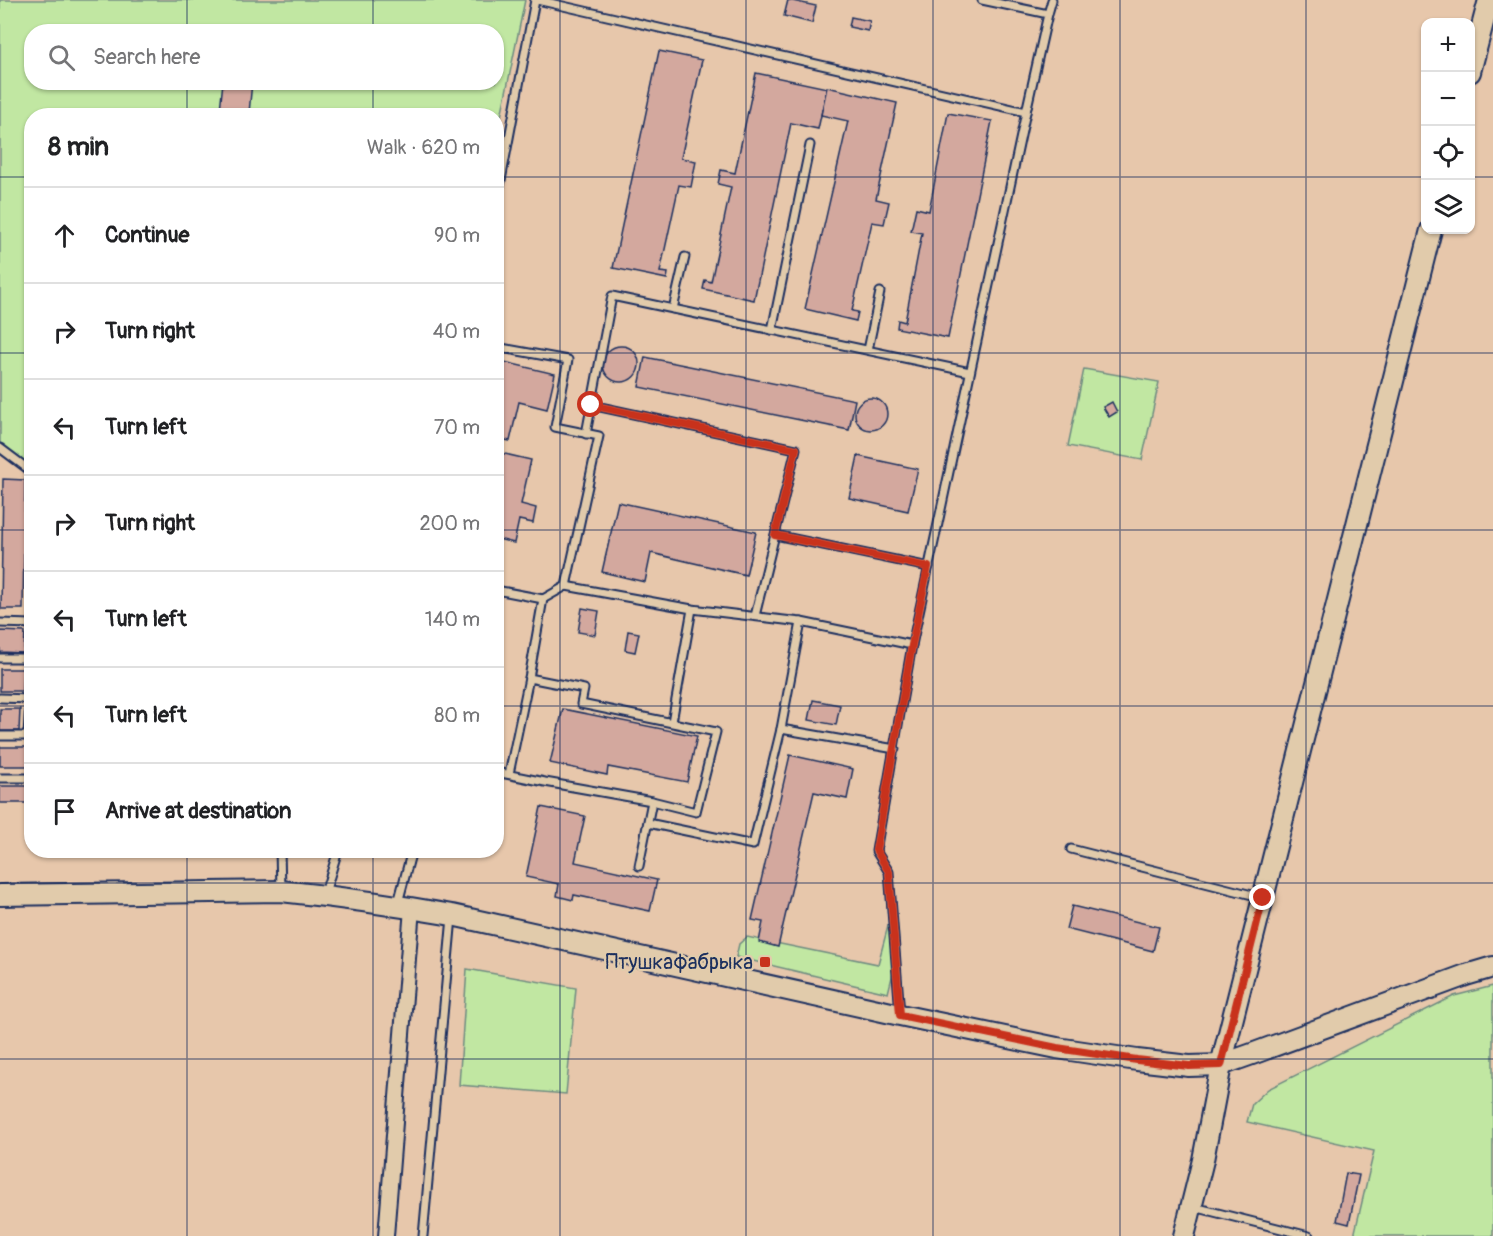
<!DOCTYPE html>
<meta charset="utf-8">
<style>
:root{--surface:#fff;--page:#f6f6f6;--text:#202124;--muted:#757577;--line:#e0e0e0}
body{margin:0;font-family:Pangolin,sans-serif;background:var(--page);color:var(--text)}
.controls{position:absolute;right:18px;top:18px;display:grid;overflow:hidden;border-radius:12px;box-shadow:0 2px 4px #0004}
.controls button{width:54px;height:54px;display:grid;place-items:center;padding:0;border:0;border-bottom:2px solid var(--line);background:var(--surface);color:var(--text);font:30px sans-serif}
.stop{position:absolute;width:18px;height:18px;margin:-14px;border:4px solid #c8321e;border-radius:50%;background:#fff}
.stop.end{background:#c8321e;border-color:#fff;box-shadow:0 2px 6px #0008}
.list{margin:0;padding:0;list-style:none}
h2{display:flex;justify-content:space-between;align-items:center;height:78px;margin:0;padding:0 24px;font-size:26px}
h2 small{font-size:20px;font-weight:400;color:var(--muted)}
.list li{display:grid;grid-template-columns:39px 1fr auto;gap:18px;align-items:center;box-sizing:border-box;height:96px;padding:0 24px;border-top:2px solid var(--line)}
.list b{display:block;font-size:22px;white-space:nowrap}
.list em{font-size:20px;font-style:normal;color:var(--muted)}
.icon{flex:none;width:33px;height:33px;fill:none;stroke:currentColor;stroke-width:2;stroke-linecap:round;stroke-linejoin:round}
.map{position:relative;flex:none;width:1493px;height:1236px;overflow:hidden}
.search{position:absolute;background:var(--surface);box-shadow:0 2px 4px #0004;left:24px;top:24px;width:480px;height:66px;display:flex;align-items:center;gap:15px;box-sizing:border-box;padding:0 21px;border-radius:24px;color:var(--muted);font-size:22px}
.panel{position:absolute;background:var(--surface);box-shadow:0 2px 4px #0004;left:24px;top:108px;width:480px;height:750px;border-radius:24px}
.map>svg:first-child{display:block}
</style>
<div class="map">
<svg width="1493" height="1236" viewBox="0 0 1493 1236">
<rect width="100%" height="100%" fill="#e7c7ab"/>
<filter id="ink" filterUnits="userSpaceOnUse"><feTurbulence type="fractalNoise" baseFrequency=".0167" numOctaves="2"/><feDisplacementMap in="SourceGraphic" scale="12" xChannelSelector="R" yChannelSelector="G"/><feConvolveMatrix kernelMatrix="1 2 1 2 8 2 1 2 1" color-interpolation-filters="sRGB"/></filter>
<g filter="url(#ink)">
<g fill="#c1e7a2" stroke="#6e8b80" stroke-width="1.5" fill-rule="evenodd">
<path d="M0 0H525L497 136 496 116H32L31 479 22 464 0 451ZM32 32H496V82H32Z"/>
<polygon points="1084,369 1159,382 1142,460 1068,446"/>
<polygon points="892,911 896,961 888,993 736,957 739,944 747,937 878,964"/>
<polygon points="467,969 576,988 566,1094 459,1085"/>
<polygon points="1493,986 1493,1236 1354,1236 1374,1151 1247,1122 1252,1104 1268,1089 1454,996"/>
</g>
<g fill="#d3a89e" stroke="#1b2f5e" stroke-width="1.5">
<polygon points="788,0 816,6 812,23 784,16"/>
<polygon points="851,17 870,21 868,31 849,27"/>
<polygon points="659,51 702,60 681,158 696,161 691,187 679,185 660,272 668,273 667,279 613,268"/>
<polygon points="756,73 827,88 818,129 791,123 754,300 703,289 705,280 711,282 731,187 718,184 721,170 735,173"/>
<polygon points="223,82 252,82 249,113 220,110"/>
<polygon points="827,87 897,103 876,199 889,202 884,224 872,222 852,311 858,312 856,321 805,309 848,121 821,115"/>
<polygon points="948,113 992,121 948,338 897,328 898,320 905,322 922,233 911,231 916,208 929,211"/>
<circle cx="621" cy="364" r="18"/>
<polygon points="645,357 855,400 849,430 639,387"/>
<polygon points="496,360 555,374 547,409 519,402 510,441 496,438"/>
<circle cx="871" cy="414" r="16"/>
<polygon points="1112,402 1117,412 1109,417 1103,407"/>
<polygon points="496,452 531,460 521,504 536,508 533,523 519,520 514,543 498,539 496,547"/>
<polygon points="858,456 918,469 908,511 849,498"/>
<polygon points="3,479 25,480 23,609 1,609"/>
<polygon points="618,502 756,532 746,575 651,553 645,582 602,572"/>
<polygon points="582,608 599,611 595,635 578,632"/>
<polygon points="0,631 25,632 24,653 0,652"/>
<polygon points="628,631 639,633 635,652 625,650"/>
<polygon points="0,669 23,669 22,691 0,691"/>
<polygon points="813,700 840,705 836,725 809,720"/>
<polygon points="0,709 20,709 19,731 0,731"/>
<polygon points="563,709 697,736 687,782 608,767 607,775 550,763"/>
<rect x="0" y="747" width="32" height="19"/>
<polygon points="790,755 853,769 847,799 814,792 778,947 759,942 763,922 752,920"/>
<rect x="0" y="786" width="32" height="17"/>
<polygon points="541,807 585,816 575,862 657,880 650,911 574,895 573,900 557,896 559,884 526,877"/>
<polygon points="1072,906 1159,927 1153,951 1066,929"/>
<polygon points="1346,1173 1359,1175 1349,1224 1337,1221"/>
</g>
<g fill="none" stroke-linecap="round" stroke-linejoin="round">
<defs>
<g id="service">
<polyline points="537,0 1026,112 1048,14 982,0"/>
<polyline points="1048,14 1052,0"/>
<polyline points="496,207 535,0"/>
<polyline points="673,309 685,257"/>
<polyline points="772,330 810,145"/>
<polyline points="496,347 568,360 555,427 599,436 566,586 543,599 496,590"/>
<polyline points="868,350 880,292"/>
<polyline points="591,405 796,449 755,616"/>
<polyline points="586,434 612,296 970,372"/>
<polyline points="0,448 32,472"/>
<polyline points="775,535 929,567"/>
<polyline points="566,586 692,609 672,722"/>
<polyline points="692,609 801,622 912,645 1026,112"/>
<polyline points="801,622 781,729 895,749"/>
<polyline points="0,623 32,624"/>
<polyline points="0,658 32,658"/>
<polyline points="529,678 543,599"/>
<polyline points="0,698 30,699"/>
<polyline points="0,736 28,736 32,667"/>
<polyline points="496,772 545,782 652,801 696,812 716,732 581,704 584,689 529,678 509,774"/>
<polyline points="0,778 32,778"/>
<polyline points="648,823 753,845 781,729"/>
<polyline points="1071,849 1260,897"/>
<polyline points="280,850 281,889"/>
<polyline points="639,866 652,801"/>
<polyline points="325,893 338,850"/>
<polyline points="398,903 412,850"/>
<polyline points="900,1014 889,872 876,851 912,645"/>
<polyline points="1194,1207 1309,1236"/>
<polyline points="423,1236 452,917"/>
</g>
<polyline id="minor" points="386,1236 412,908"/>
<g id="secondary">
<polyline points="1470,72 1489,0"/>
<path d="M0 895 281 891C338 897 395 905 452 915L900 1015 1057 1048 1137 1060 1189 1066 1221 1065 1252 1054 1466 975 1493 967"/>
<polyline points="1184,1236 1203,1160 1221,1065 1431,230"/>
</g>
</defs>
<use href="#service" stroke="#1b2f5e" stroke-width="11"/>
<use href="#minor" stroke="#1b2f5e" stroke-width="18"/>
<use href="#secondary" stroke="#1b2f5e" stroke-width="24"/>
<use href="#service" stroke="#e1cbab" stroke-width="7"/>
<use href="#minor" stroke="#e1cbab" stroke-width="14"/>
<use href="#secondary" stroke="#e1cbab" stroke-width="20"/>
</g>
</g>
<g fill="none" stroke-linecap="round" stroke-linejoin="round" filter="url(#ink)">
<polyline stroke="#c8321e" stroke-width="8" points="591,405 796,449 775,535 928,567 912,645 876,850 889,872 900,1015 1057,1048 1137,1060 1189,1066 1221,1065 1263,898"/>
</g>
<path fill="none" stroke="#1b2f5e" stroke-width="1.5" stroke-opacity="0.55" d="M187 0V32M373 0V32M560 0V1236M746 0V1236M933 0V1236M1120 0V1236M1306 0V1236M187 82V116M373 82V116M0 177H32M496 177H1426M1470 177H1493M0 353H32M496 353H1493M0 530H32M496 530H1493M0 706H32M496 706H1493M187 850V1236M373 850V1236M0 883H1493M0 1059H1493"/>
<rect fill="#c8321e" stroke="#e1cbab" stroke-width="2" x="759" y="956" width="12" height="12" rx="3"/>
<g text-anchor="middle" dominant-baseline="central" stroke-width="4.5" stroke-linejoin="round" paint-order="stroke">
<g font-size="21" fill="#1b2f5e" stroke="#e1cbab" text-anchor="end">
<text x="753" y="962">Птушкафабрыка</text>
</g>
</g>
</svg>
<div class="controls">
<button>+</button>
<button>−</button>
<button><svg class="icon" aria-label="locate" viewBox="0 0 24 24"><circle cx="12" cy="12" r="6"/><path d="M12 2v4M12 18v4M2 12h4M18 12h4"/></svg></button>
<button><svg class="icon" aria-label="layers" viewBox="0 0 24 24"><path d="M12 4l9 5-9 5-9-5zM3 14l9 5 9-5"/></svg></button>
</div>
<div class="stop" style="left:591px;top:405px"></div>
<div class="stop end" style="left:1263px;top:898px"></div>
<div class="search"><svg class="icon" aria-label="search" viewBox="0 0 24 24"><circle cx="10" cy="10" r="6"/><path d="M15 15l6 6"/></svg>Search here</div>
<section class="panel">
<h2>8 min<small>Walk · 620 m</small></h2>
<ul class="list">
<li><svg class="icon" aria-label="ahead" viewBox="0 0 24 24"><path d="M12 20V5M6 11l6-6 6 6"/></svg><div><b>Continue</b></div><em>90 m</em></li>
<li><svg class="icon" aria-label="right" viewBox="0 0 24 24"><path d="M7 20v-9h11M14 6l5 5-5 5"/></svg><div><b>Turn right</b></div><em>40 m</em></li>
<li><svg class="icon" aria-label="left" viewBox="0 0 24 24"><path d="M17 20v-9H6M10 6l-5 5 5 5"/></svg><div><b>Turn left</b></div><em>70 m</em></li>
<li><svg class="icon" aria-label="right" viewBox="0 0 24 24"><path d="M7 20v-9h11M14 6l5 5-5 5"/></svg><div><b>Turn right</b></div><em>200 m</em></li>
<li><svg class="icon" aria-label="left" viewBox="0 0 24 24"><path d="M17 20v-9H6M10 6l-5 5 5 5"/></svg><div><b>Turn left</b></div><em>140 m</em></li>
<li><svg class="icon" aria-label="left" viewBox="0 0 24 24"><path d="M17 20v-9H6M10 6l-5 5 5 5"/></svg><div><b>Turn left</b></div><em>80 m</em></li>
<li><svg class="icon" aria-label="arrive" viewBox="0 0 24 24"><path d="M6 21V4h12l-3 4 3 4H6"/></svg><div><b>Arrive at destination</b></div></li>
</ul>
</section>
</div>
